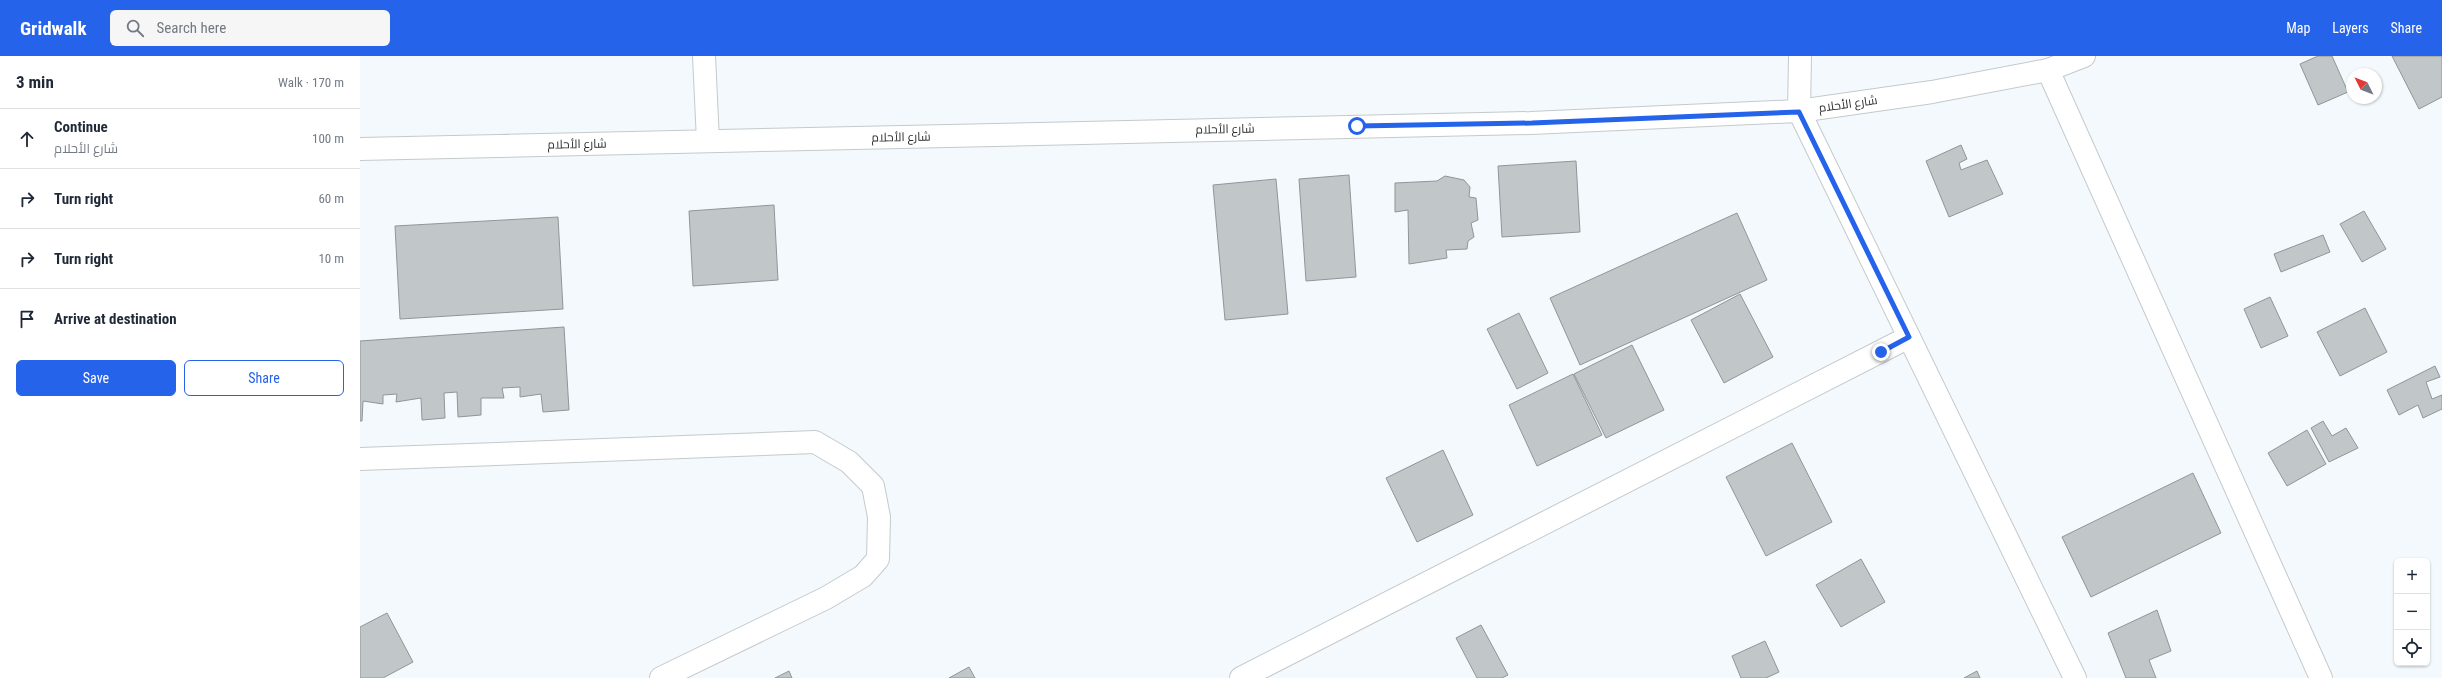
<!DOCTYPE html>
<meta charset="utf-8">
<style>
:root{--surface:#fff;--page:#f6f6f7;--text:#1f2937;--muted:#747a83;--line:#e0e1e3;--accent:#2563eb}
body{margin:0;font-family:"Roboto Condensed",Cairo,sans-serif;background:var(--page);color:var(--text)}
.controls{position:absolute;right:12px;bottom:12px;display:grid;overflow:hidden;border-radius:6px;box-shadow:0 1px 3px #0004}
.controls button{width:36px;height:36px;display:grid;place-items:center;padding:0;border:0;border-bottom:1px solid var(--line);background:var(--surface);color:var(--text);font:20px sans-serif}
.compass{position:absolute;left:1986px;top:12px;width:36px;height:36px;border-radius:50%;background:var(--surface);box-shadow:0 1px 3px #0004;rotate:312deg}
.stop{position:absolute;width:12px;height:12px;margin:-9px;border:3px solid #2563eb;border-radius:50%;background:#fff}
.stop.end{background:#2563eb;border-color:#fff;box-shadow:0 1px 4px #0008}
.list{margin:0;padding:0;list-style:none}
h2{display:flex;justify-content:space-between;align-items:center;height:52px;margin:0;padding:0 16px;font-size:17px}
h2 small{font-size:13px;font-weight:400;color:var(--muted)}
.list li{display:grid;grid-template-columns:26px 1fr auto;gap:12px;align-items:center;box-sizing:border-box;height:60px;padding:0 16px;border-top:1px solid var(--line)}
.list b{display:block;font-size:15px;white-space:nowrap}
.list p{margin:0;font-size:13px;white-space:nowrap;color:var(--muted)}
.list em{font-size:13px;font-style:normal;color:var(--muted)}
.actions{display:flex;gap:8px;padding:12px 16px}
.actions a{flex:1;padding:9px 0;border:1px solid var(--accent);border-radius:6px;text-align:center;font-size:14px;color:var(--accent)}
.actions .main{background:var(--accent);color:#fff}
.icon{flex:none;width:22px;height:22px;fill:none;stroke:currentColor;stroke-width:2;stroke-linecap:round;stroke-linejoin:round}
.map{position:relative;flex:none;width:2082px;height:622px;overflow:hidden}
header{display:flex;align-items:center;gap:24px;box-sizing:border-box;height:56px;padding:0 20px;background:var(--accent);color:#fff}
header strong{font-size:19px}
nav{display:flex;gap:22px;margin-inline-start:auto;font-size:14px}
.search{width:280px;height:36px;background:var(--page);display:flex;align-items:center;gap:10px;box-sizing:border-box;padding:0 14px;border-radius:6px;color:var(--muted);font-size:15px}
main{display:flex}
aside{flex:1;background:var(--surface)}
.map>svg:first-child{display:block}
</style>
<header>
<strong>Gridwalk</strong>
<div class="search"><svg class="icon" aria-label="search" viewBox="0 0 24 24"><circle cx="10" cy="10" r="6"/><path d="M15 15l6 6"/></svg>Search here</div>
<nav><a>Map</a><a>Layers</a><a>Share</a></nav>
</header>
<main>
<aside>
<h2>3 min<small>Walk · 170 m</small></h2>
<ul class="list">
<li><svg class="icon" aria-label="ahead" viewBox="0 0 24 24"><path d="M12 20V5M6 11l6-6 6 6"/></svg><div><b>Continue</b><p>شارع الأحلام</p></div><em>100 m</em></li>
<li><svg class="icon" aria-label="right" viewBox="0 0 24 24"><path d="M7 20v-9h11M14 6l5 5-5 5"/></svg><div><b>Turn right</b></div><em>60 m</em></li>
<li><svg class="icon" aria-label="right" viewBox="0 0 24 24"><path d="M7 20v-9h11M14 6l5 5-5 5"/></svg><div><b>Turn right</b></div><em>10 m</em></li>
<li><svg class="icon" aria-label="arrive" viewBox="0 0 24 24"><path d="M6 21V4h12l-3 4 3 4H6"/></svg><div><b>Arrive at destination</b></div></li>
</ul>
<div class="actions"><a class="main">Save</a><a>Share</a></div>
</aside>
<div class="map">
<svg width="2082" height="622" viewBox="0 0 2082 622">
<rect width="100%" height="100%" fill="#f3f9fc"/>
<g fill="#c1c7c9" stroke="#909698">
<polygon points="1958,0 1972,0 1988,36 1958,49 1940,8"/>
<polygon points="2032,0 2082,0 2082,41 2059,53"/>
<polygon points="1601,89 1607,103 1599,107 1601,114 1627,104 1643,138 1589,161 1566,105"/>
<polygon points="1216,105 1220,176 1142,181 1138,110"/>
<polygon points="989,119 996,221 946,225 939,123"/>
<polygon points="1085,120 1104,124 1110,131 1109,141 1116,142 1118,164 1111,167 1114,181 1108,185 1107,193 1086,194 1087,202 1049,208 1048,154 1035,156 1035,127 1077,125"/>
<polygon points="916,123 928,258 865,264 853,129"/>
<polygon points="414,149 418,224 333,230 329,155"/>
<polygon points="2004,155 2026,193 2002,206 1980,168"/>
<polygon points="1377,157 1407,224 1220,309 1190,242"/>
<polygon points="198,161 203,253 40,263 35,170"/>
<polygon points="1963,179 1970,196 1921,216 1914,198"/>
<polygon points="1380,238 1413,301 1364,327 1331,264"/>
<polygon points="1910,241 1928,280 1901,292 1884,253"/>
<polygon points="2005,252 2027,296 1980,320 1957,276"/>
<polygon points="1159,257 1188,317 1157,333 1127,273"/>
<polygon points="204,271 209,354 183,356 181,338 160,341 160,331 142,332 144,342 121,342 121,359 98,361 97,336 84,337 85,362 62,364 61,342 36,346 37,338 23,339 23,348 3,345 2,365 0,365 0,285"/>
<polygon points="1272,289 1304,354 1246,382 1214,318"/>
<polygon points="2075,310 2080,321 2066,326 2072,343 2082,339 2082,353 2063,362 2058,349 2039,359 2027,334"/>
<polygon points="1213,318 1242,379 1177,410 1149,349"/>
<polygon points="1963,365 1972,380 1986,372 1998,392 1969,406 1951,372"/>
<polygon points="1947,374 1966,408 1927,430 1908,397"/>
<polygon points="1432,387 1472,466 1406,500 1366,421"/>
<polygon points="1083,394 1113,459 1057,486 1026,422"/>
<polygon points="1833,417 1861,477 1731,541 1702,481"/>
<polygon points="1501,503 1525,546 1481,571 1456,529"/>
<polygon points="1797,554 1811,595 1789,604 1796,622 1766,622 1748,577"/>
<polygon points="27,557 53,606 23,622 0,622 0,571"/>
<polygon points="1121,569 1148,619 1142,622 1117,622 1096,582"/>
<polygon points="1405,585 1419,616 1406,622 1381,622 1372,600"/>
<polygon points="609,611 615,622 589,622"/>
<polygon points="429,615 432,622 415,622"/>
<polygon points="1617,615 1620,622 1604,622"/>
</g>
<g fill="none" stroke-linecap="round" stroke-linejoin="round">
<defs>
<g id="street">
<polyline points="344,0 348,85"/>
<polyline points="1440,0 1439,55 1715,622"/>
<polyline points="1688,14 1961,622"/>
<polyline points="0,403 455,386 489,406 513,430 519,461 518,503 503,520 466,542 301,622"/>
<polyline points="881,622 1549,281"/>
</g>
<polyline id="primary" points="0,93 1171,67 1439,55 1572,36 1688,14 1724,0"/>
</defs>
<use href="#street" stroke="#c4cacc" stroke-width="24"/>
<use href="#primary" stroke="#c4cacc" stroke-width="24"/>
<use href="#street" stroke="#fff" stroke-width="22"/>
<use href="#primary" stroke="#fff" stroke-width="22"/>
</g>
<g fill="none" stroke-linecap="round" stroke-linejoin="round">
<polyline stroke="#2563eb" stroke-width="5" points="997,70 1172,67 1439,56 1549,281 1521,296"/>
</g>
<g text-anchor="middle" dominant-baseline="central" stroke-width="4" stroke-linejoin="round" paint-order="stroke">
<g font-size="12" fill="#292b2c" stroke="#fff">
<text transform="translate(1488 48) rotate(-8)">شارع الأحلام</text>
<text transform="translate(865 73) rotate(-1)">شارع الأحلام</text>
<text transform="translate(541 81) rotate(-1)">شارع الأحلام</text>
<text transform="translate(217 88) rotate(-1)">شارع الأحلام</text>
</g>
</g>
</svg>
<div class="controls">
<button>+</button>
<button>−</button>
<button><svg class="icon" aria-label="locate" viewBox="0 0 24 24"><circle cx="12" cy="12" r="6"/><path d="M12 2v4M12 18v4M2 12h4M18 12h4"/></svg></button>
</div>
<svg class="compass" viewBox="-18 -18 36 36"><path d="M0-13l5 13h-10z" fill="#e53935"/><path d="M0 13l5-13h-10z" fill="#747a83"/></svg>
<div class="stop" style="left:997px;top:70px"></div>
<div class="stop end" style="left:1521px;top:296px"></div>
</div>
</main>
